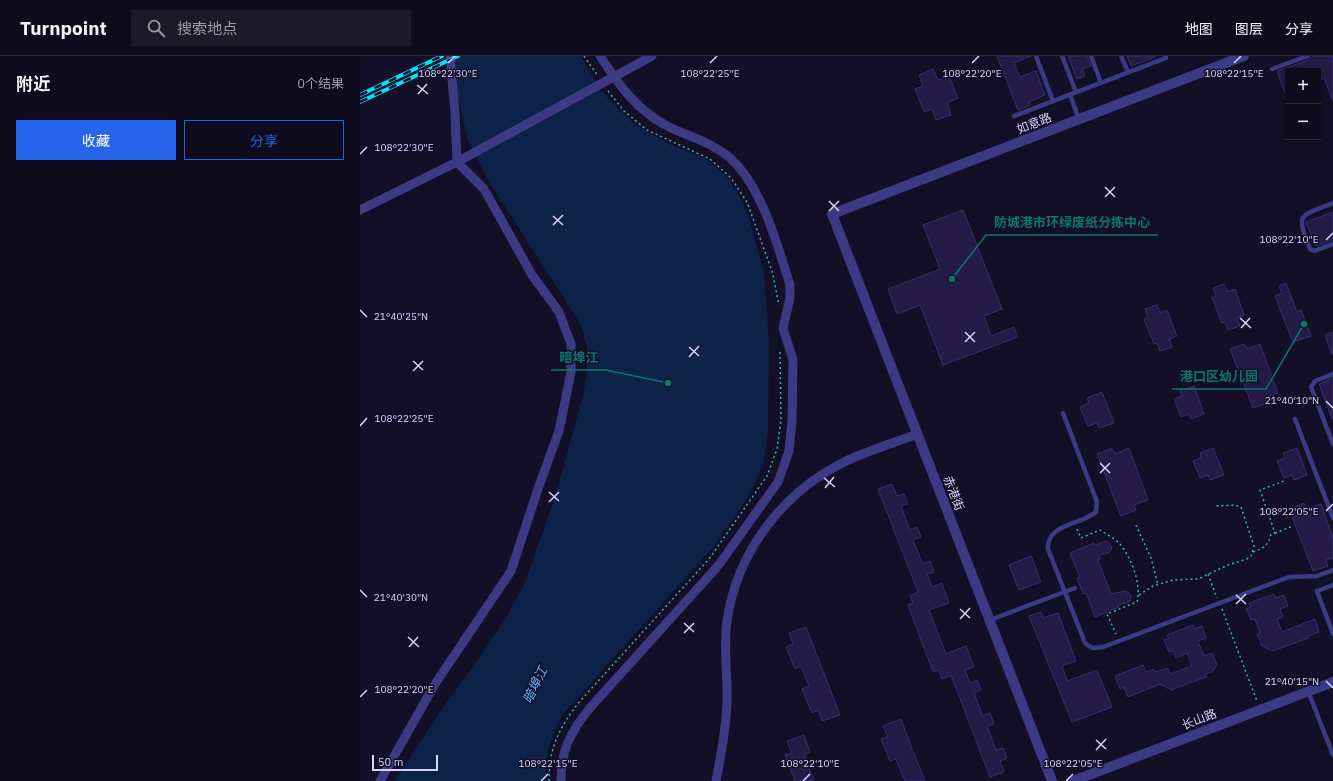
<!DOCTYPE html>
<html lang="zh">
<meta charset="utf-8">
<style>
:root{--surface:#0e0b1c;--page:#1c1929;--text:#f1f3f6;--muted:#9b9ba3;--line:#2e2b3b;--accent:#2563eb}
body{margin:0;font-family:"IBM Plex Sans","Noto Sans SC",sans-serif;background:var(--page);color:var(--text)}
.controls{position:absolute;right:12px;top:12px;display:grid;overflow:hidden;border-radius:0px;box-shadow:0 2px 10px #0003}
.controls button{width:36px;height:36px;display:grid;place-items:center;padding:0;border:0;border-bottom:1px solid var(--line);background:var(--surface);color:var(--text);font:20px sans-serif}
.scale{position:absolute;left:12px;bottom:10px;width:66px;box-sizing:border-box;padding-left:4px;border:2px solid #d9d4ff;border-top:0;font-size:11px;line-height:14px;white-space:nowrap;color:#d9d4ff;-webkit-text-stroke:3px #130f26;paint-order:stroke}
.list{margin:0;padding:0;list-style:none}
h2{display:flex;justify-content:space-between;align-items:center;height:52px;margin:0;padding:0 16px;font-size:17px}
h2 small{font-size:13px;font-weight:400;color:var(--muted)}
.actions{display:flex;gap:8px;padding:12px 16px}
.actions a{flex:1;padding:9px 0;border:1px solid var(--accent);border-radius:0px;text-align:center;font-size:14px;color:var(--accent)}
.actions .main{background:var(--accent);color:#fff}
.icon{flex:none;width:22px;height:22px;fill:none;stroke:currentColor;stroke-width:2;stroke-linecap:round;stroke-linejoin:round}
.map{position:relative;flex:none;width:973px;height:725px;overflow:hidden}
header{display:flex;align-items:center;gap:24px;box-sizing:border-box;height:56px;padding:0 20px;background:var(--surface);border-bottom:1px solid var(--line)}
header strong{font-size:19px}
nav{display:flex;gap:22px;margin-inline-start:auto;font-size:14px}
.search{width:280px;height:36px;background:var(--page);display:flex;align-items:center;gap:10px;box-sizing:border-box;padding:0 14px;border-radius:0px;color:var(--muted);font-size:15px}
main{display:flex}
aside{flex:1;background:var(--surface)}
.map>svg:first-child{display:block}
</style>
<header>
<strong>Turnpoint</strong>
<div class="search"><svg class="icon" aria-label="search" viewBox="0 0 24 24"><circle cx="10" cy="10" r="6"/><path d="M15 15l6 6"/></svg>搜索地点</div>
<nav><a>地图</a><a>图层</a><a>分享</a></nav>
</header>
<main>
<aside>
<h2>附近<small>0个结果</small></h2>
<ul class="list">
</ul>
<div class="actions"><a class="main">收藏</a><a>分享</a></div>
</aside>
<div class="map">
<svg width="973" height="725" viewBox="0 0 973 725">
<rect width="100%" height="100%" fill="#130f26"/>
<path fill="#0c2248" d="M91 0H221L241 35 273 67 309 88 344 102 356 111 369 123 379 139 389 161 404 218 409 285 408 376 402 412 388 441 355 489 203 658C191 682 184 698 186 725H35L79 657 115 608 145 563 164 529 195 441 221 347 227 319V291L221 269 126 121 108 84 92 19Z"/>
<g fill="#241b47" stroke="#3b2d73">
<polygon points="637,0 671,0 654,7 660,21 676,15 685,39 669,46 671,49 658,54"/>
<polygon points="708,0 727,0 731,10 722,13 725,20 717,23"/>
<polygon points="767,0 795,0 795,1 771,10"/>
<polygon points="953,0 973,0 973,45 964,22 958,25 958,15 928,15 927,43 917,15 949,4"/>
<polygon points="573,13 578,24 589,20 598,42 587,47 591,59 576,64 572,53 564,56 555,33 563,30 559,19"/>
<polygon points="603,154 642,253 624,260 631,280 654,271 658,281 583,309 560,249 537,258 528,233 580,213 563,169"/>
<polygon points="973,156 973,184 956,190 946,166"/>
<polygon points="926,227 937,256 941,254 951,280 933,286 915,240 922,237 919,230"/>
<polygon points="864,228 868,236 875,233 884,259 877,262 880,270 868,274 865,266 862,267 852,242 856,240 853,232"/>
<polygon points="797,249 800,257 807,254 817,280 809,283 812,291 800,295 797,287 794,288 784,263 788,261 785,253"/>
<polygon points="973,276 973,298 972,298 965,279"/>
<polygon points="884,288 887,293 900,288 918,337 905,342 907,347 893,352 870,293"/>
<polygon points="973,322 973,363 972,363 959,328"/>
<polygon points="834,330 844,358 831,363 829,358 821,361 814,343 822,340 820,335"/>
<polygon points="742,336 754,367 739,372 737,367 728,370 720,351 729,347 727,342"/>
<polygon points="752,392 755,398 769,392 788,444 774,449 776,454 761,460 737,398"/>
<polygon points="853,392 864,419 850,424 848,419 840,422 833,405 841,402 840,397"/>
<polygon points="937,392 947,419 934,424 932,419 924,422 917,405 925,402 923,397"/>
<polygon points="532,428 537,440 544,438 548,448 541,450 550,474 557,471 561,481 553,484 563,508 570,505 574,516 567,518 572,531 582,527 589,547 569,554 586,598 606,590 614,611 605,614 610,627 617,624 621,634 614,637 623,660 630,657 634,668 627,670 636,694 643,692 647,702 640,705 644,716 630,721 591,619 582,623 578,614 573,616 548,549 553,547 550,540 558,536 518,433"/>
<polygon points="944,447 946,453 961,448 973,482 973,502 966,504 968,510 953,515 929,453"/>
<polygon points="747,485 752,491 750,496 739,499 740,503 738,504 751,538 765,535 769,537 771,541 769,546 758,549 759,551 735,561 726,537 723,538 717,522 720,521 710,497 734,487 735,489"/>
<polygon points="671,500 681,526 659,534 649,509"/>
<polygon points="914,538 916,542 924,539 928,550 920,553 923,561 917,563 922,576 955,563 959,576 948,580 948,582 913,595 902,590 897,578 900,577 895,563 891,564 886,553 891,551 889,547"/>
<polygon points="681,556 683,562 698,557 716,605 702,610 707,625 737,614 752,651 712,666 669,560"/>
<polygon points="833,569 834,573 842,570 846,582 838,585 844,600 852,597 857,609 852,616 845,618 846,621 811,634 800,628 768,641 764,631 760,633 755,620 783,609 786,616 794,613 795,616 808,612 810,618 832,610 827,597 816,602 813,594 809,596 804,584 809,583 807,579"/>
<polygon points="446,571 480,659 462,665 458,654 452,657 442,633 449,630 441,610 435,613 426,591 433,588 429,577"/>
<polygon points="541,663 551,690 565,725 545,725 536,703 530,705 521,683 528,681 523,670"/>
<polygon points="444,679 450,696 444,699 454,725 435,725 425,699 432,697 427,685"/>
</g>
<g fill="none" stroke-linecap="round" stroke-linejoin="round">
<g stroke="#2fb8b0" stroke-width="1.5" stroke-dasharray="2 3" stroke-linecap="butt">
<polyline points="224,0 238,20"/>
<polyline points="248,35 264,55 287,74 350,103 371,122 387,146 412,215 419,249"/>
<polyline points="776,469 791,502 798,529"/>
<path d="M717 473 721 482 740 474C746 478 754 482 759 487 771 500 782 529 777 546L747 558 756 578"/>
<polyline points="915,477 933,470"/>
<path d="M893 496C904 492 908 490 911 478L915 477 900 434 924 425"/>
<polyline points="848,518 857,542"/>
<polyline points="779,539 793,530 813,524 838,523 868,509 887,503 891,500 894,490 881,451 874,449 856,450"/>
<polyline points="862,553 897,645"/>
<path d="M189 725C189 691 199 672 220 645L349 503 407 420 417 393 421 364 420 294"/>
</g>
<g stroke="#3d3a85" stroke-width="4.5">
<polyline points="676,0 693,45"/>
<polyline points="702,0 716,36"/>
<polyline points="731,0 741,27"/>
<polyline points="761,0 768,16"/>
<polyline points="912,13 948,0"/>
<polyline points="710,39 719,63"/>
<polyline points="654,60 806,2 805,0"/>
<path d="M973 147C938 161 936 157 950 193L954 195 973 188"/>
<polyline points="973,318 955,325 951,331 973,388"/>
<path d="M703 357 737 446 736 456C721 469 686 468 688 493L725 587 732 592 743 591 929 521 957 520 973 514"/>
<polyline points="935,363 973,462"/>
<polyline points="973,529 957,535 973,578"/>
<polyline points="630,564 715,532"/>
<polyline points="948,635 973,699"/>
</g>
<g stroke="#3d3a85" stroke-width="9">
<polyline points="250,23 292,0"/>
<polyline points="0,154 97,106"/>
<polyline points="20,725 75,628 151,515 179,430 199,375 211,316 211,288 199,256 172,219 124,133 97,106 95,57 90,0"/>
<path d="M201 725C201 694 210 677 229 653L358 510 418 426 429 395 432 365 433 304 423 272 430 242V229C417 188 402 130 369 101 351 86 330 81 309 71 277 55 259 29 240 0"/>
<path d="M356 725C361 699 366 674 367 647 368 620 363 592 367 565 377 496 422 437 484 406 507 395 533 387 558 378"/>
</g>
<g stroke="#3d3a85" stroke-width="10">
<polyline points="692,725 472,158 884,0"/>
<polyline points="713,725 973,626"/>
</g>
<defs>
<g id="rail">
<polyline points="0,39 82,0"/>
<polyline points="0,46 98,0"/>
</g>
</defs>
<use href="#rail" stroke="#00e5ff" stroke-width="4"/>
<use href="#rail" stroke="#130f26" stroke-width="2.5" stroke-dasharray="8" stroke-linecap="butt"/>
<polyline stroke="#3d3a85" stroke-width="9" points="97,106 248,24"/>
</g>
<path fill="none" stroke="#d9d4ff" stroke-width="1.5" d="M88 7 95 0M350 7 357 0M612 7 619 0M874 7 881 0M57 29 68 38M58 38 67 28M0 98 7 91M745 131 755 141M745 141 755 131M469 145 479 155M469 155 479 145M193 160 203 169M193 169 203 159M966 184 973 177M0 254 7 261M880 262 891 272M881 272 890 262M605 276 615 286M605 286 615 276M329 291 339 300M329 301 339 290M53 305 63 314M53 315 63 305M966 345 973 352M0 370 7 362M740 407 750 417M740 417 750 407M464 422 475 431M465 432 474 421M189 436 199 445M189 446 199 436M966 455 973 448M0 534 7 541M876 539 886 548M876 548 886 538M600 553 610 562M600 563 610 552M324 567 334 576M324 577 334 567M48 581 59 591M49 591 58 581M966 625 973 632M0 641 7 634M736 684 746 693M736 694 746 683M181 725 188 718M443 725 450 718M706 725 713 718"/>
<g text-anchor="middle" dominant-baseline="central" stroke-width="3" stroke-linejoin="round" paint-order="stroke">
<g font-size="12" fill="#d9d4ff" stroke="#130f26">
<text transform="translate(674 67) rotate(-21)">如意路</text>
<text transform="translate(594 437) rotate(69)">赤港街</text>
<text transform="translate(839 663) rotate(-21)">长山路</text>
</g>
<g font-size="13" font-style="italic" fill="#62b6ff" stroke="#130f26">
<text transform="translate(175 629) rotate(-64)">暗埠江</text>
</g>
</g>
<g font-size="10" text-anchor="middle" fill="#d9d4ff" stroke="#130f26" stroke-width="3" stroke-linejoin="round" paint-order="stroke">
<text x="88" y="21">108°22'30"E</text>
<text x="350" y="21">108°22'25"E</text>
<text x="612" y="21">108°22'20"E</text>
<text x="874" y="21">108°22'15"E</text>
<text x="44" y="95">108°22'30"E</text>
<text x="929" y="187">108°22'10"E</text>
<text x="41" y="264">21°40'25"N</text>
<text x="932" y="348">21°40'10"N</text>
<text x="44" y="366">108°22'25"E</text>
<text x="929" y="459">108°22'05"E</text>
<text x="41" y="545">21°40'30"N</text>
<text x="932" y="629">21°40'15"N</text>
<text x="44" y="637">108°22'20"E</text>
<text x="188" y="711">108°22'15"E</text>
<text x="450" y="711">108°22'10"E</text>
<text x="713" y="711">108°22'05"E</text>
</g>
<path fill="none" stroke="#0f766e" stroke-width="1.5" d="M592 223L626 179H798M308 327L246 314H191M944 268L906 333H812"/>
<g fill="#0f766e" stroke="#130f26" stroke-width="1.5">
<circle cx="592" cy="223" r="4"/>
<circle cx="308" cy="327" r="4"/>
<circle cx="944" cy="268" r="4"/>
</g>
<g font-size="13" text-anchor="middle" font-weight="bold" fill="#0f766e" stroke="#130f26" stroke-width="3" stroke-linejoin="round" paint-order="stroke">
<text x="712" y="171">防城港市环绿废纸分拣中心</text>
<text x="219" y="306">暗埠江</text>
<text x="859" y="325">港口区幼儿园</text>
</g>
</svg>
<div class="controls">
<button>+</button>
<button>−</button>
</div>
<div class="scale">50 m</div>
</div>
</main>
